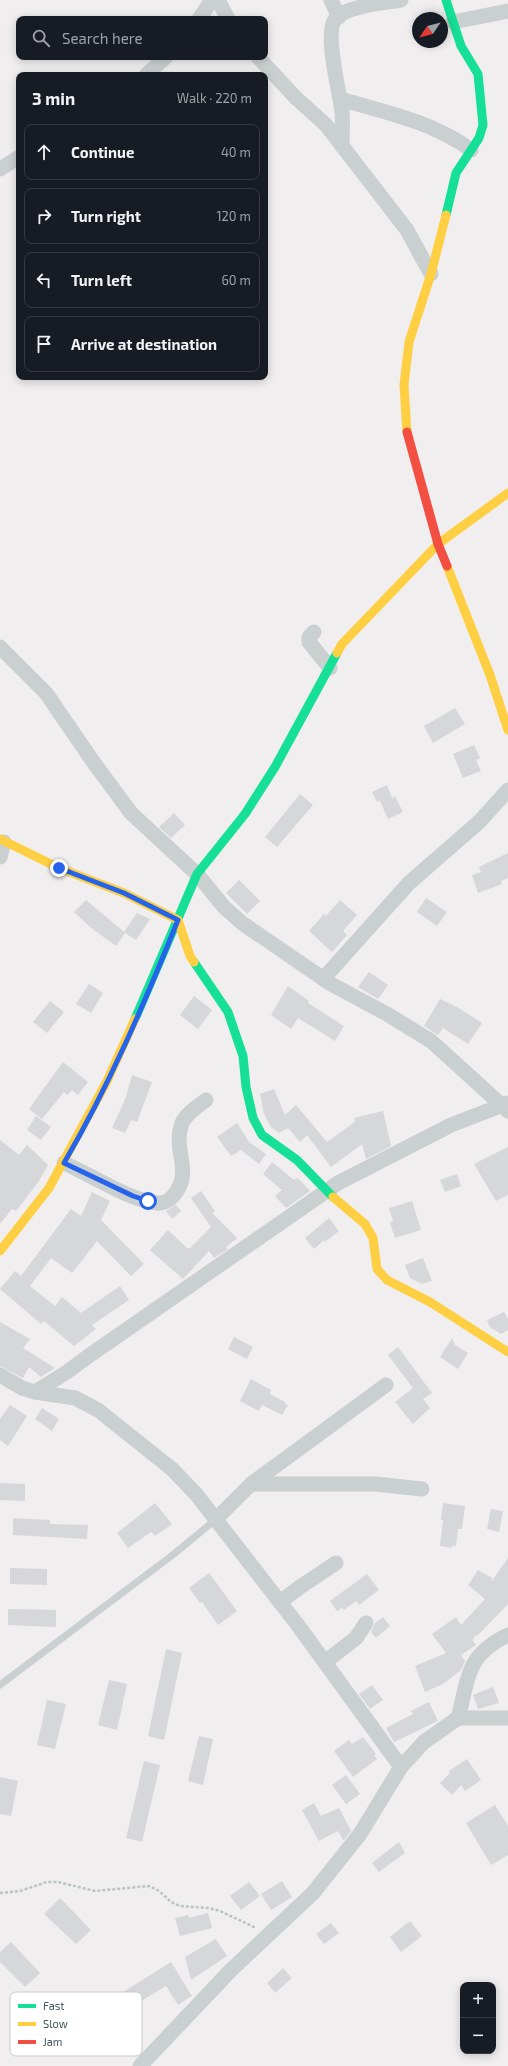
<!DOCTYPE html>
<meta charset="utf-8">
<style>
:root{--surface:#171b24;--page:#20242c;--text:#f1f3f6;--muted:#9ea1a6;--line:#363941}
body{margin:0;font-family:"Exo 2",sans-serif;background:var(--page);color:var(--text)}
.controls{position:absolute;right:12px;bottom:12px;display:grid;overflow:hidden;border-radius:8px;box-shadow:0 2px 10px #0003}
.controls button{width:36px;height:36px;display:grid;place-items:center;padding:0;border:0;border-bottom:1px solid var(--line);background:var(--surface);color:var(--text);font:20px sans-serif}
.compass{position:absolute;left:412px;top:12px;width:36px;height:36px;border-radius:50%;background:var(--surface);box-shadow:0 2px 10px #0003;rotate:235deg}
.stop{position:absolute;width:12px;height:12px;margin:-9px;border:3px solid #2563eb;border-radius:50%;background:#fff}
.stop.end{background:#2563eb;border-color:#fff;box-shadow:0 1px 4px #0008}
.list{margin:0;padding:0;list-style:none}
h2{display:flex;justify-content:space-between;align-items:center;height:52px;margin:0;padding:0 16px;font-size:17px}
h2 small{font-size:13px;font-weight:400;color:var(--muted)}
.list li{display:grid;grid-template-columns:26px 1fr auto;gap:12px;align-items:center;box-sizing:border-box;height:56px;margin:0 8px 8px;padding:0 8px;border:1px solid var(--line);border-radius:8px}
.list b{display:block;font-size:15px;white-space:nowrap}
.list em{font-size:13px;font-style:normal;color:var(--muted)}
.icon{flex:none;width:22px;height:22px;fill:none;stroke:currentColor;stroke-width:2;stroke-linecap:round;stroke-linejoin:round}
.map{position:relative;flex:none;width:508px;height:2066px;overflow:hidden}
.search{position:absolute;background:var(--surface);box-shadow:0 2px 10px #0003;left:16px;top:16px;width:252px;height:44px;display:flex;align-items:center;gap:10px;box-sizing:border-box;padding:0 14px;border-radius:8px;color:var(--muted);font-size:15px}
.panel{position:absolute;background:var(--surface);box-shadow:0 2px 10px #0003;left:16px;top:72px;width:252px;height:308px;border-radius:8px}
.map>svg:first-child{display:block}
</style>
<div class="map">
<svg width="508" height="2066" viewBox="0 0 508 2066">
<rect width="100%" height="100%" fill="#f0eeef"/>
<g fill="#d6d7d9">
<polygon points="455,708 465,724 433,743 424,726"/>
<polygon points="474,745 480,758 476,760 481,771 463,778 453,754"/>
<polygon points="387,785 392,798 395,796 403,812 388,819 380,801 377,802 372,792"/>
<polygon points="300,794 313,805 277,847 265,837"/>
<polygon points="174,813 185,825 171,838 159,827"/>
<polygon points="508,853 508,878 501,881 502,884 478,893 472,875 481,872 479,867"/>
<polygon points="239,880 260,901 247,914 226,893"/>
<polygon points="426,898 447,912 437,926 417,912"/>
<polygon points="86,900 124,932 137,913 150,919 136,940 125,933 116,946 90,927 74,912"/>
<polygon points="340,900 357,915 343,931 347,935 332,952 309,931 324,914 326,916"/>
<polygon points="369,972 388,985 378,999 358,987"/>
<polygon points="89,984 103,993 91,1013 76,1004"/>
<polygon points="288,986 309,1001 308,1003 344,1026 335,1041 298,1018 291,1029 271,1015"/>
<polygon points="194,996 212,1010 198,1029 180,1015"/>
<polygon points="440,999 459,1008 482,1023 468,1044 443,1028 438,1035 424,1026"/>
<polygon points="50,1001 64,1012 47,1033 33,1022"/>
<polygon points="63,1062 88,1082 78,1095 72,1090 67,1095 64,1092 42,1119 29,1109"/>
<polygon points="132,1075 152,1082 137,1122 131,1120 125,1133 112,1128 126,1097"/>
<polygon points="274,1089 285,1115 296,1105 327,1142 355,1122 354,1118 383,1111 391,1146 366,1159 362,1144 331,1167 307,1135 300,1142 288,1128 279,1133 271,1127 264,1114 260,1094"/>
<polygon points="36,1116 51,1127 41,1140 27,1130"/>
<polygon points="237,1123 249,1142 266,1154 259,1164 241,1150 231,1156 217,1137"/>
<polygon points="0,1140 19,1155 27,1145 48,1165 39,1181 16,1211 12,1209 0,1224"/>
<polygon points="508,1147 508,1195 496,1201 474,1164"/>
<polygon points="272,1162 294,1180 297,1178 299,1179 310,1191 286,1208 275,1196 282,1190 263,1174"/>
<polygon points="457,1174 461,1186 445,1192 440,1180"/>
<polygon points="201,1191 215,1211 212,1213 237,1238 226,1247 228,1249 214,1258 209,1251 183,1279 150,1250 168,1230 187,1248 190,1248 211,1227 191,1198"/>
<polygon points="92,1192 110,1201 101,1220 144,1264 131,1276 97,1241 72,1273 51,1258 30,1286 55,1306 62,1297 81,1313 120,1286 129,1300 92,1325 96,1329 74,1346 44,1321 41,1324 0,1289 15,1271 21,1276 71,1209 81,1216"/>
<polygon points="412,1201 421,1230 395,1238 390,1223 393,1221 389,1208"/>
<polygon points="176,1205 181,1211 172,1219 166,1211"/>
<polygon points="329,1218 339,1231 325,1242 324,1240 314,1249 305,1238"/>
<polygon points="423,1258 432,1281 422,1284 410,1278 405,1265"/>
<polygon points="504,1312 508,1319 508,1330 501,1334 490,1327 487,1320"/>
<polygon points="0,1322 30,1339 23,1348 55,1368 41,1377 29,1367 23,1378 0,1366"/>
<polygon points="234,1337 253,1347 247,1359 228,1349"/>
<polygon points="452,1338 455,1345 468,1353 458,1369 440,1357"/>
<polygon points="398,1347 432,1393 423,1399 430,1408 413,1424 395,1402 413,1388 388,1355"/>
<polygon points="251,1379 271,1390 270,1394 285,1402 284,1403 288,1405 282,1415 262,1405 259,1411 240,1401"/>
<polygon points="10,1405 27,1416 8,1446 0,1440 0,1419"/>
<polygon points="42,1408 59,1419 52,1431 35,1419"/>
<polygon points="0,1483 25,1484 25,1501 0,1500"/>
<polygon points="155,1503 172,1524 155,1536 151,1532 128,1548 117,1533"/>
<polygon points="443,1503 465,1506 462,1529 458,1529 456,1546 452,1546 452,1548 440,1546 443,1520 441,1520"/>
<polygon points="491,1509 503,1511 499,1532 487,1529"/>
<polygon points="13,1518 50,1520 50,1524 88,1525 87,1539 13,1535"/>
<polygon points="508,1558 508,1604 479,1634 474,1637 473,1641 476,1645 461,1655 465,1661 461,1670 443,1684 425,1692 415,1666 446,1653 432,1634 456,1617 461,1625 485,1599 468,1585 478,1570 492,1578 491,1582"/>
<polygon points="10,1568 47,1569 47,1585 10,1584"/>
<polygon points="209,1573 237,1611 218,1625 202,1602 200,1603 189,1588"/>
<polygon points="367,1574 379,1590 359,1605 356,1601 344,1610 342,1608 337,1611 330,1601"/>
<polygon points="8,1609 56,1610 56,1627 8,1625"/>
<polygon points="383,1617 390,1626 376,1638 371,1632 375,1623"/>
<polygon points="166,1649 182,1653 164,1740 148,1736"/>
<polygon points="109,1680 127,1684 117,1730 98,1725"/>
<polygon points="372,1685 383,1700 370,1709 359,1694"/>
<polygon points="493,1687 499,1703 478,1709 473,1695"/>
<polygon points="47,1700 66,1704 55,1749 37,1745"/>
<polygon points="429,1702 438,1721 394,1742 386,1728 413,1714 411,1711"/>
<polygon points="199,1736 213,1739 203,1785 188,1781"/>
<polygon points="363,1737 376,1754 374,1755 377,1759 353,1777 334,1751 349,1740 352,1744"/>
<polygon points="467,1759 481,1780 465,1791 461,1785 452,1795 440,1783 450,1773 449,1771"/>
<polygon points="144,1761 160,1765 142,1842 126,1838"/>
<polygon points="346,1775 360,1794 346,1804 332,1785"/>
<polygon points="0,1777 18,1781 11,1816 0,1814"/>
<polygon points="314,1803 321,1816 339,1808 351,1831 344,1840 343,1840 338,1831 319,1841 302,1810"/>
<polygon points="495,1805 508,1826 508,1855 491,1865 466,1823"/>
<polygon points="399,1842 405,1853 379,1872 372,1863"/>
<polygon points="282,1881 292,1897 271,1910 261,1894"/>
<polygon points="249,1882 260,1896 241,1910 230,1896"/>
<polygon points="60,1898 91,1930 76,1944 44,1914"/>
<polygon points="208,1913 212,1928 180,1936 175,1918 188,1915 189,1918"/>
<polygon points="410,1921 422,1936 401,1952 390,1937"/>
<polygon points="331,1923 339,1933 324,1944 316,1934"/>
<polygon points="216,1939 227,1956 191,1980 185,1957"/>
<polygon points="11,1942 40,1973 25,1987 0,1962 0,1952"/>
<polygon points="171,1962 192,1996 178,2005 166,1986 115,2017 124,2031 105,2043 81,2009 108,1994 112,1999"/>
<polygon points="283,1968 292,1978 275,1993 267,1983"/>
</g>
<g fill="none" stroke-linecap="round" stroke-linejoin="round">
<polyline stroke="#b7c6bf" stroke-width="2.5" stroke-dasharray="3 2" stroke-linecap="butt" points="0,1893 20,1891 47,1882 58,1882 95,1891 149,1886 159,1891 171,1902 180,1906 209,1908 220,1911 256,1928"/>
<polyline stroke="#cacfd0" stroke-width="7" points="0,1685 174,1554 215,1520"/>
<g stroke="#cacfd0" stroke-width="15">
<polyline points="218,0 228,19"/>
<polyline points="331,0 339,17"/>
<polyline points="199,19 212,0"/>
<polyline points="453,22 508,11"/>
<polyline points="258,57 295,97 326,125 407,230 431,274"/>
<polyline points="146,75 166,57"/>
<path d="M340 99C385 112 433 122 471 150"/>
<path d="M342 146C342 135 343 123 342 112 340 93 323 31 336 18 348 6 384 3 401 0"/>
<polyline points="0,169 19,157"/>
<polyline points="314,632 309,637 309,642 330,668"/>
<polyline points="0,647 46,693 94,763 131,813 197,874 224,907 242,923 331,984 387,1014 431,1041 508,1111"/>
<polyline points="0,857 4,842"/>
<polyline points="323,979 409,883 479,822 508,790"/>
<path d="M64 1163C91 1175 129 1200 157 1203 163 1204 169 1201 173 1196 194 1173 173 1151 181 1126 184 1115 198 1106 206 1100"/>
<polyline points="0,1375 22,1388 35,1392 75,1398 98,1410 172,1469 196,1494 297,1624 401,1767"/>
<polyline points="35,1392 67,1372 90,1355 338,1183 451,1125 508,1103"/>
<polyline points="251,1484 375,1484 422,1489"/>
<polyline points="215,1520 251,1484 386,1385"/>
<polyline points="280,1602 300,1587 336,1563"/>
<polyline points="325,1662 356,1638 366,1623"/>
<polyline points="458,1718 508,1718"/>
<path d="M140 2066 231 1970 313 1893 360 1834 401 1767 424 1742 458 1718C469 1677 466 1655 508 1635"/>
</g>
<g stroke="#16e098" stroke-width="9">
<polyline points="446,215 456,173 479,138 483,125 478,74 461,46 446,0"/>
<polyline points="194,962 228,1012 243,1056 246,1087 253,1118 262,1135 297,1160 333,1197"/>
<polyline points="135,1019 197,874 245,814 275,767 337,653"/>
</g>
<g stroke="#ffcf43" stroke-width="9">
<polyline points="407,432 404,385 409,342 431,274 446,215"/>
<polyline points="447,566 490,675 508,730"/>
<polyline points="337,653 342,644 438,544 508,493"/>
<polyline points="0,839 59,868 124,893 178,920 190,956 194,962"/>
<polyline points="333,1197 365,1224 373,1238 377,1269 387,1280 430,1302 508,1352"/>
<polyline points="0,1251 49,1188 107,1081 135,1019"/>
</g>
<polyline stroke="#f24e42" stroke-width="9" points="407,432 438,544 447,566"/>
</g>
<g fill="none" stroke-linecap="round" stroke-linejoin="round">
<path stroke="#2563eb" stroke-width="5" d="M59 868 124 893 178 920C145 1002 109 1086 64 1163L133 1196 148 1201"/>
</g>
<rect x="10" y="1992" width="132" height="64" rx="6" fill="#fff" stroke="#c7ccce" stroke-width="1"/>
<rect x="18" y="2004" width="18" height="4" fill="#16e098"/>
<rect x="18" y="2022" width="18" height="4" fill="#ffcf43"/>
<rect x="18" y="2040" width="18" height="4" fill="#f24e42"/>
<g font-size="11" fill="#44555d">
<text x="43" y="2010">Fast</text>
<text x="43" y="2028">Slow</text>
<text x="43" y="2046">Jam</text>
</g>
</svg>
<div class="controls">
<button>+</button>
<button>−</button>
</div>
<svg class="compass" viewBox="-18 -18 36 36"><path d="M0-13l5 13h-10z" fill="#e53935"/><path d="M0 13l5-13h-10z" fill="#9ea1a6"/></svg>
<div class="stop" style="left:148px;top:1201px"></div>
<div class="stop end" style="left:59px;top:868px"></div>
<div class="search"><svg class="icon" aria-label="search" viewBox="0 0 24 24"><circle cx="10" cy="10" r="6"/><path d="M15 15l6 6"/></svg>Search here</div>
<section class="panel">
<h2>3 min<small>Walk · 220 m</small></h2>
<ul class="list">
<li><svg class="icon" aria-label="ahead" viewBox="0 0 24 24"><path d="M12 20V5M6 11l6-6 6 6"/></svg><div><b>Continue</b></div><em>40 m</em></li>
<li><svg class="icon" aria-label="right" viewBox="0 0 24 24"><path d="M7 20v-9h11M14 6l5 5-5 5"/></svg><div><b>Turn right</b></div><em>120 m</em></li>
<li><svg class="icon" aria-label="left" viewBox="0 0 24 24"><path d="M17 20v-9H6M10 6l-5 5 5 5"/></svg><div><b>Turn left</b></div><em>60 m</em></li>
<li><svg class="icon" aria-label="arrive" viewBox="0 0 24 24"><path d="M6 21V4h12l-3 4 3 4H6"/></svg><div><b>Arrive at destination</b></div></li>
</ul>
</section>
</div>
